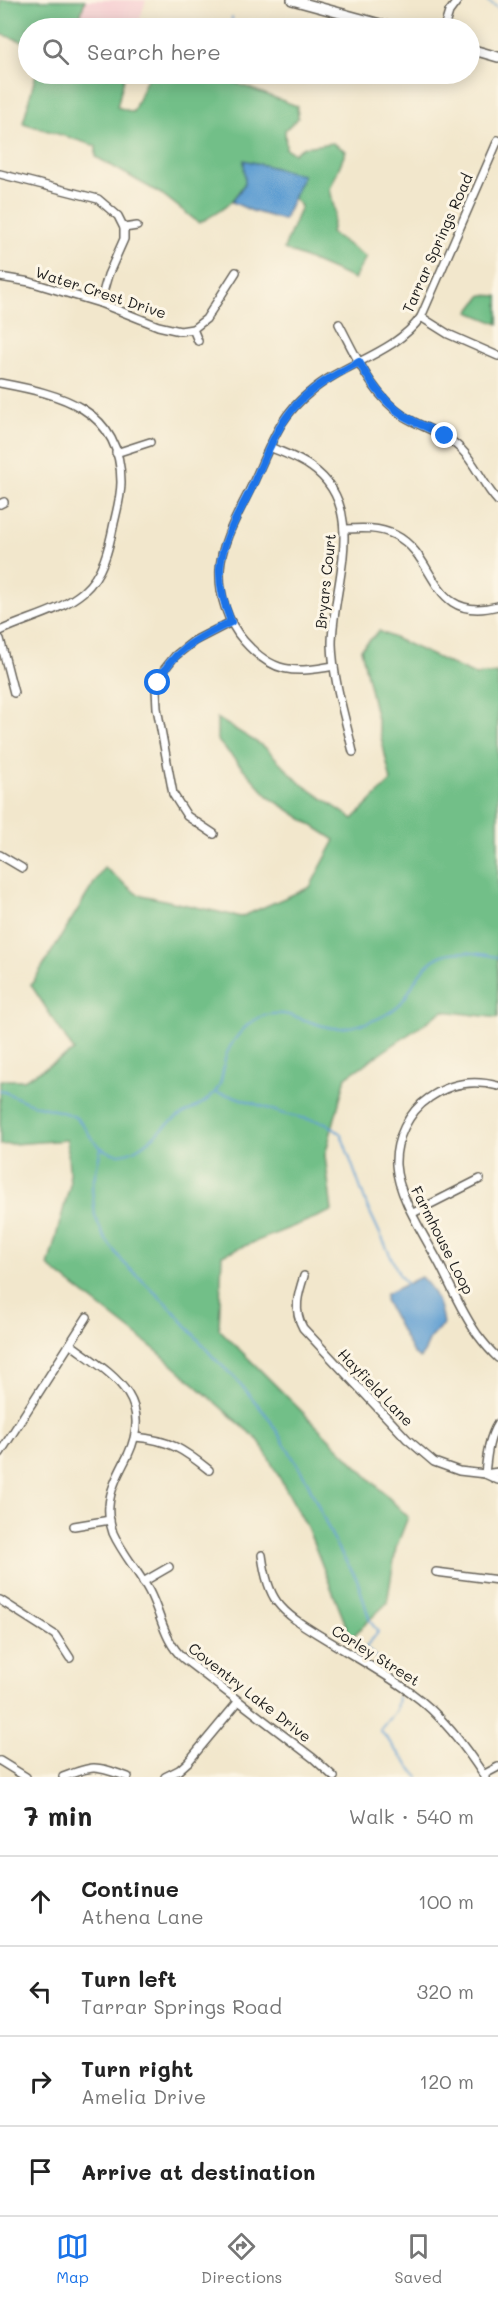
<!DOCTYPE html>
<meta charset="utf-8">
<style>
:root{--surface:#fff;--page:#f6f6f6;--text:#222;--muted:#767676;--line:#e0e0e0;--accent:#1a73e8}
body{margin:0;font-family:Mali,sans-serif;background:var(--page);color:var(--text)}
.stop{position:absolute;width:18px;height:18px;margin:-14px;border:4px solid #1a73e8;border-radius:50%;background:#fff}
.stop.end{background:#1a73e8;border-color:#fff;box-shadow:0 2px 6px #0008}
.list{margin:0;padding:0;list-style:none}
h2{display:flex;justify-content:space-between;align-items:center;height:78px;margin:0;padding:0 24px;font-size:26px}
h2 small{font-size:20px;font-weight:400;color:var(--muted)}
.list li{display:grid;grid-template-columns:39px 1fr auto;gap:18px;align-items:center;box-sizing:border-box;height:90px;padding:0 24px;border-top:2px solid var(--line)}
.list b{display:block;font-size:22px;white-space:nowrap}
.list p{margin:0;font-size:20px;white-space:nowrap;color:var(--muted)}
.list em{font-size:20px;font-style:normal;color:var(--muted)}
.icon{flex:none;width:33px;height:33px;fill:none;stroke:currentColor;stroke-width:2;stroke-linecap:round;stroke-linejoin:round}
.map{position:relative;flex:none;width:498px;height:1777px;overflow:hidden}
.search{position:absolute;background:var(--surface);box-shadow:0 3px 15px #0003;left:18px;right:18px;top:18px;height:66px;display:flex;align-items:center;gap:15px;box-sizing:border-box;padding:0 21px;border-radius:33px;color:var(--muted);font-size:22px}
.sheet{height:438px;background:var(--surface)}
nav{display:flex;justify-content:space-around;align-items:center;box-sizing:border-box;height:84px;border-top:2px solid var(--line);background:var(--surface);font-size:16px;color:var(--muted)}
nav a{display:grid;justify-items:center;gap:3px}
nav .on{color:var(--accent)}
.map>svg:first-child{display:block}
</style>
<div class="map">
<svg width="498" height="1777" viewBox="0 0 498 1777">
<rect width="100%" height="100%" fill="#fcf5e5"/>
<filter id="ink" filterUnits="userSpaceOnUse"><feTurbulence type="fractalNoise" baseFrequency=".0167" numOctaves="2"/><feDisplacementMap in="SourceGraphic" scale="12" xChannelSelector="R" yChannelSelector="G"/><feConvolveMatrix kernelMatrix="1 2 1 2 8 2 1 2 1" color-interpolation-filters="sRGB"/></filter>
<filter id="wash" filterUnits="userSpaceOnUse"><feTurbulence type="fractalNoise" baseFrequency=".008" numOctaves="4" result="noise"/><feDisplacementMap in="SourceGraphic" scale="24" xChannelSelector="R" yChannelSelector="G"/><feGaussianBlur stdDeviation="1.35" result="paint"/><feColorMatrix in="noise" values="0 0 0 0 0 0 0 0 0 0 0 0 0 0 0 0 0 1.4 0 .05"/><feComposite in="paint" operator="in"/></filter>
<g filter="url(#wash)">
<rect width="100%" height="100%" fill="#f2e7cc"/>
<polygon fill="#f7cfd3" points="85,0 146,0 137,28 77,28"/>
<g fill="#72bf88" stroke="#476e52" stroke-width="1.5">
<polygon points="0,0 85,0 77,28 28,28 28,43 0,34"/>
<path d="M36 74H125L117 107 133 112 149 74H175L194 80 196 74H234L230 81 297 106 298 118 285 130 286 149 294 153 304 147 333 143 346 151 330 189 335 212 331 233 366 257 354 279 284 249 301 206 293 198 303 176 245 183C230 206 223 210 199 223L163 195 96 157V146L23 123Z"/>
<polygon points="482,295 498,296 498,324 469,312"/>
<polygon points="379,631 475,675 498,673 498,1018 443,1011 346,1077 325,1155 332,1211 222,1255 219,1329 408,1517 396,1548 387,1603 351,1638 307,1527 259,1441 158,1352 48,1266 70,1185 67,1140 0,1145 0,1080 24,1080 74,1051 31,985 104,867 137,894 241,917 310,887 335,840 270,798 217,740 217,718 266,748 300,783 353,819 391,781 361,649"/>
</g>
<g fill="#619fd2" stroke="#3e5e77" stroke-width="1.5">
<polygon points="244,160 303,175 284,220 252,211 232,202 245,183"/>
<path d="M421 1277C434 1289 441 1307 443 1324L430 1338 425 1351 420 1358 413 1353 385 1300 386 1294Z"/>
</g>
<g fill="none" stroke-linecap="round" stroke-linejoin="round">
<g stroke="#619fd2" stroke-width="2">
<polyline points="486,0 498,8"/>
<polyline points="232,17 232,28"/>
<path d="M0 1090C12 1095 25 1102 38 1106 49 1109 62 1111 73 1116 84 1121 87 1135 96 1143 125 1173 153 1134 176 1118 191 1109 211 1102 219 1086 223 1078 223 1068 225 1059 229 1044 244 1025 258 1018 284 1005 308 1025 333 1028 350 1029 375 1022 390 1012 402 1005 408 993 415 981 437 944 462 951 498 957"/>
<polyline points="216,1093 233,1096 284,1114 326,1123 341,1134 367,1206 399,1274 407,1285"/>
<polyline points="101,1148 92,1188 95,1216 104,1237 123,1262 171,1308 214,1358 236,1379 268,1417 306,1479 337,1547 357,1579 370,1621 378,1632 365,1648 399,1676"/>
<polyline points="398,1697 396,1710 380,1730 418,1777"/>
</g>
</g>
</g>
<g filter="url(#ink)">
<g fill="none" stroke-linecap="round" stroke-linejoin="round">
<defs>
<g id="minor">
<polyline points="444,28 449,12 458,0"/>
<polyline points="0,174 98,199 118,216 124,228 124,239 108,275 100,303"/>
<polyline points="124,228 137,226"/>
<polyline points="0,277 30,282 100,303 158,326 180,331 193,329 206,319 236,272"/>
<polyline points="421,317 448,334 498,356"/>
<path d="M339 324C357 358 372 395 405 417 423 428 445 433 461 449 476 464 483 485 498 501"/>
<polyline points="193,329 198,341"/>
<path d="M0 383C59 394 121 408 121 482 121 496 117 510 114 523 109 548 103 575 83 592 59 612 27 618 0 631"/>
<path d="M270 447C283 453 299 458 311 467 370 508 332 586 332 644 333 680 345 717 353 752"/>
<polyline points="116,453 150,442"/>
<polyline points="0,504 4,502"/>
<path d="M344 529C362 528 379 527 395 535 438 556 429 624 498 606"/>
<polyline points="0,639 14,693"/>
<path d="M334 666C294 673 273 674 244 641 227 622 219 595 220 570 221 539 242 508 254 481 263 462 271 441 282 423 289 412 299 401 309 393 344 362 393 355 421 317L498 140"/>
<polyline points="214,834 187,816 173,794 157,708 156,689 163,671 175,656 194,641 231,622"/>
<polyline points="0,855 22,868"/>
<path d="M498 1086C473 1079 450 1083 429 1098 408 1112 395 1140 396 1165 398 1198 427 1239 442 1269 453 1291 463 1314 477 1334 483 1342 490 1351 498 1358"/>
<polyline points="413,1213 480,1179"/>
<path d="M304 1276C298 1294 293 1310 303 1328L407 1439 434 1462 459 1471 485 1474 498 1472"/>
<path d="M70 1344C111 1374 155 1397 128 1455 120 1471 110 1488 109 1506 108 1515 110 1524 113 1533 122 1553 138 1571 149 1591 161 1614 164 1642 184 1659L313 1758 334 1777"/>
<path d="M135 1437C169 1440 183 1449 209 1470"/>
<polyline points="0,1453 87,1317"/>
<path d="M485 1474C487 1456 488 1439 498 1423"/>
<polyline points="485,1474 498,1480"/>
<polyline points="74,1526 110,1520"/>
<path d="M262 1555C264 1570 268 1590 277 1602 289 1618 308 1628 324 1638 353 1656 383 1672 410 1692 441 1714 464 1745 485 1777"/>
<polyline points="436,1572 498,1580"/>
<polyline points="143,1582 169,1567"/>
<polyline points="0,1600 55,1635 70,1658"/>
<polyline points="0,1761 26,1777"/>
<polyline points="483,1775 498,1767"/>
<path d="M63 1777C96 1764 95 1766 128 1777"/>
<polyline points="165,1777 179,1770 188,1762 238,1702"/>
</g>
<g id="major">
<polyline points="292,0 395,28"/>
<polyline points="470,49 498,57"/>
</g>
</defs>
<use href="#minor" stroke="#67635a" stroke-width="10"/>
<use href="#major" stroke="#67635a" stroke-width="12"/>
<use href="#minor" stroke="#fff" stroke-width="7"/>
<use href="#major" stroke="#fff" stroke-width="9"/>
</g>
</g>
<g fill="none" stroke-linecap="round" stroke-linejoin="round" filter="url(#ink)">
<path stroke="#1a73e8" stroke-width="8" d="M158 683C171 650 201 637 231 622 224 604 219 587 220 568 222 541 238 515 250 491 264 461 275 427 298 403 315 385 337 374 359 362 373 387 389 409 415 422 425 427 436 431 445 436"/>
</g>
<g text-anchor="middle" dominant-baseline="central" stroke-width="6" stroke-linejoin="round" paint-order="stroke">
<g font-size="15" fill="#1c1c1c" stroke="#fcf5e5">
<text transform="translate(437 243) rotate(-66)">Tarrar Springs Road</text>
<text transform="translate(101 292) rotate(18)">Water Crest Drive</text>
<text transform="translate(325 581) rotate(-84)">Bryars Court</text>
<text transform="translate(443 1240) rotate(63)">Farmhouse Loop</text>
<text transform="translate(376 1387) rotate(46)">Hayfield Lane</text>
<text transform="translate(376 1655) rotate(32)">Corley Street</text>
<text transform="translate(250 1692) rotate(38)">Coventry Lake Drive</text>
</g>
</g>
</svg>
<div class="stop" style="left:158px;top:683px"></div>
<div class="stop end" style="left:445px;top:436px"></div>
<div class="search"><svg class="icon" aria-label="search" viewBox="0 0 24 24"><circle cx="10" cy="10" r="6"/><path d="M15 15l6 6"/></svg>Search here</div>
</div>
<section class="sheet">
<h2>7 min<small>Walk · 540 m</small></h2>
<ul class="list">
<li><svg class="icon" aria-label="ahead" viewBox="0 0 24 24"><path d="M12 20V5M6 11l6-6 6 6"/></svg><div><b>Continue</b><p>Athena Lane</p></div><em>100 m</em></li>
<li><svg class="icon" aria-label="left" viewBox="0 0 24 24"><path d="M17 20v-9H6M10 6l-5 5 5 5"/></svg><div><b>Turn left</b><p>Tarrar Springs Road</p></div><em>320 m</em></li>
<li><svg class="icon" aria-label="right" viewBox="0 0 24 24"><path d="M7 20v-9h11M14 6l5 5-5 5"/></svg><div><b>Turn right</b><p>Amelia Drive</p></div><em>120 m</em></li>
<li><svg class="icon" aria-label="arrive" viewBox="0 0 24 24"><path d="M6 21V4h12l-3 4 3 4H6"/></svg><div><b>Arrive at destination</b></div></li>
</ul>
</section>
<nav>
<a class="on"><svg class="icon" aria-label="map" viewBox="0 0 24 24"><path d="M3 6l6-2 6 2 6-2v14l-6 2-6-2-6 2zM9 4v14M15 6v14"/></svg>Map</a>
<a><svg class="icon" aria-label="directions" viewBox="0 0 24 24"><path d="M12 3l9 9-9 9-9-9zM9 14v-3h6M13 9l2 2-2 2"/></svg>Directions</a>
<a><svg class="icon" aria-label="saved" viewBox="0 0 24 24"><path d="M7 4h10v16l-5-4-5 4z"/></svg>Saved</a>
</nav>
